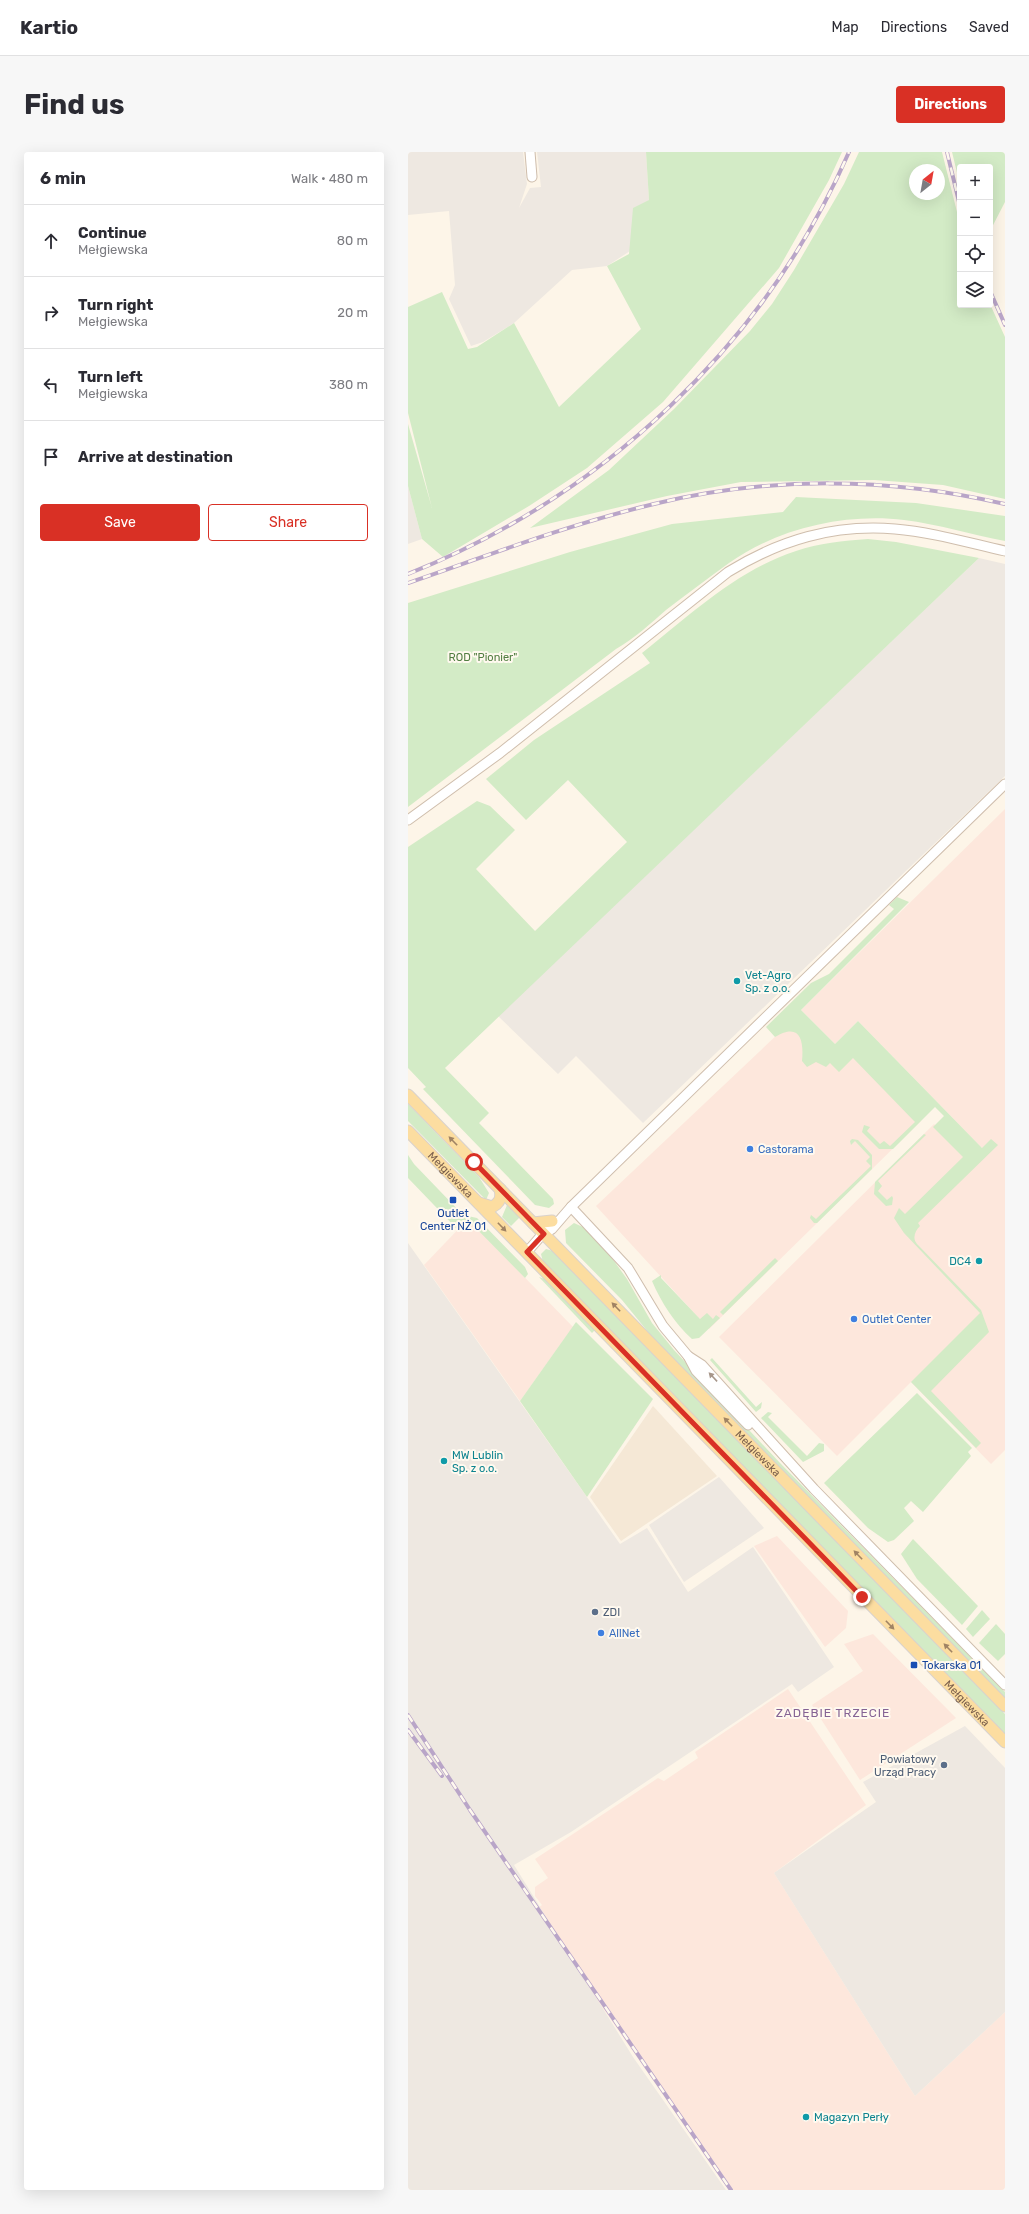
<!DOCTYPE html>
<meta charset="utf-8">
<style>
:root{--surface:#fff;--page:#f7f7f7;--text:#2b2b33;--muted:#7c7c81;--line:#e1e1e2;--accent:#d93025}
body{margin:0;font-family:Rubik,sans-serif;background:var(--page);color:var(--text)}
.controls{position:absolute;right:12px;top:12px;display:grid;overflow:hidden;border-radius:4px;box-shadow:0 4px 16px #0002}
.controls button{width:36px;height:36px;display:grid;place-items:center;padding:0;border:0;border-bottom:1px solid var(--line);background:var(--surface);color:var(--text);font:20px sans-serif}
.compass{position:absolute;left:501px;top:12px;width:36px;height:36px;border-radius:50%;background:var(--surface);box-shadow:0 4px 16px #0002;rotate:31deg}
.stop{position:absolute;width:12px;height:12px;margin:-9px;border:3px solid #d93025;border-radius:50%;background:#fff}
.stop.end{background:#d93025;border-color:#fff;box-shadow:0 1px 4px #0008}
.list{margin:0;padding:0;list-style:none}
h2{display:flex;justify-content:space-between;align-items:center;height:52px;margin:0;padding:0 16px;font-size:17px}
h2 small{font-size:13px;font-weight:400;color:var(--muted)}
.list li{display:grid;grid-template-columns:26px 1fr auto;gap:12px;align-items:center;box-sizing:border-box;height:72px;padding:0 16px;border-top:1px solid var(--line)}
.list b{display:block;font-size:15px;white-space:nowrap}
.list p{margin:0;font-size:13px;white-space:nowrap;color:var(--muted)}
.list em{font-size:13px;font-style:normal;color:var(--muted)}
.actions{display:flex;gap:8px;padding:12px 16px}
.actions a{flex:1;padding:9px 0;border:1px solid var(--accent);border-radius:4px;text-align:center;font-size:14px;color:var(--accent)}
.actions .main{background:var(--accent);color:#fff}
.icon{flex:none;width:22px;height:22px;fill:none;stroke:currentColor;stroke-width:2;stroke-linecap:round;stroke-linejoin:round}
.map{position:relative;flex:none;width:597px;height:2038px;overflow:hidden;border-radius:4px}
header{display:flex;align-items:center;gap:24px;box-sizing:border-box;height:56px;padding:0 20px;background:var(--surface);border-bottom:1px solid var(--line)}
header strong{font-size:19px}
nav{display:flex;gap:22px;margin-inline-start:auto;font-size:14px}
.intro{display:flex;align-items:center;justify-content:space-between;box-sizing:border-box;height:96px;padding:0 24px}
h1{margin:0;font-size:28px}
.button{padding:10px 18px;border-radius:4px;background:var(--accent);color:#fff;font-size:14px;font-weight:700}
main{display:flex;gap:24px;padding:0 24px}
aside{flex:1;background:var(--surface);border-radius:4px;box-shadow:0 4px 16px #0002}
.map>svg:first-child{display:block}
</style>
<header>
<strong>Kartio</strong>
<nav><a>Map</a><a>Directions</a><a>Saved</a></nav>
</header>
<div class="intro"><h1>Find us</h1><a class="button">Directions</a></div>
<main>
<aside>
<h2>6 min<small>Walk · 480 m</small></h2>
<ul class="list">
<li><svg class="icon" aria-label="ahead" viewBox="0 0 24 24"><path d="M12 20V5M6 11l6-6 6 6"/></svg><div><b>Continue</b><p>Mełgiewska</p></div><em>80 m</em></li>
<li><svg class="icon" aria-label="right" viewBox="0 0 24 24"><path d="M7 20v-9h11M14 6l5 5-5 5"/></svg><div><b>Turn right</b><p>Mełgiewska</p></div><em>20 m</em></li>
<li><svg class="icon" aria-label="left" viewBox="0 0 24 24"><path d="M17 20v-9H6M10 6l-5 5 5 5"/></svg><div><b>Turn left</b><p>Mełgiewska</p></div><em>380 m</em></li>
<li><svg class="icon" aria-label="arrive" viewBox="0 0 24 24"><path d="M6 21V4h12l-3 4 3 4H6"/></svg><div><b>Arrive at destination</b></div></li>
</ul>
<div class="actions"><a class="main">Save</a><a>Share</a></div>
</aside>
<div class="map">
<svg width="597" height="2038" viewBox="0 0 597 2038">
<rect width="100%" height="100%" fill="#fdf5e8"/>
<polygon fill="#f5e8d6" points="245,1254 309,1324 213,1389 182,1345"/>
<g fill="#fde7dc">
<polygon points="597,657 597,1298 583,1312 503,1230 429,1304 311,1185 526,972 561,1008 574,996 450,869 427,892 393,858"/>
<polygon points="390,863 436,909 445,901 513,969 301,1177 188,1054"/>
<polygon points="60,1067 165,1175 112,1249 16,1113"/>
<polygon points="369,1384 440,1459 438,1476 417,1495 346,1394"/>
<polygon points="465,1482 548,1566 452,1628 404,1553 455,1519 436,1492"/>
<polygon points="380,1537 458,1653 366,1721 507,1944 597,1860 597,2038 321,2038 127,1758 134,1753 127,1744 127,1735 140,1726 127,1707 250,1626 256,1629 290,1606 287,1600"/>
</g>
<g fill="#eee8e1">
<polygon points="0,0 115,0 119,32 111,56 122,36 133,35 129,0 238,0 241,48 222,99 199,114 164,118 106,171 75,190 63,194 41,147 47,133 41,59 0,63"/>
<polygon points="0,334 14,387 0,392"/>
<polygon points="571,406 597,412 597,624 235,971 168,904 150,922 90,864"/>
<polygon points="0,1091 212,1392 239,1376 280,1440 345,1395 426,1515 390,1540 384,1532 163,1680 106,1713 225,1905 318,2038 0,2038"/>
<polygon points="311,1325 356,1376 276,1430 241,1373"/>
<polygon points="557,1574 597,1616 597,1860 507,1944 366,1721 468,1650 455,1630"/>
</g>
<g fill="#d3ebc6" fill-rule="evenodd">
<polygon points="238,0 434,0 421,28 371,116 255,250 179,316 121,354 35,405 14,387 0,334 0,272 24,356 0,261 0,155 34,140 60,197 69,195 106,171 151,255 233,177 199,114 221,102 225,56 241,48"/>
<path d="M451 0H534L552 72V153L582 152 597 185V347L535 333 466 328 333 330 259 344 122 376 201 318 266 257 342 179 364 152 386 118 436 32ZM507 18H531V42H507Z"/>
<polygon points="544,0 597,0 597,50 582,79 582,15 552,15 552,33"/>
<path d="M388 345 508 351 597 364V389C564 383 530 372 496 368 438 361 370 376 321 411 300 426 279 442 258 458 242 472 227 486 208 497L0 655V451L162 400 264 372 375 360Z"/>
<path d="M460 387 488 390 571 406 37 916 81 961 71 971 145 1047 146 1052 141 1056 127 1053 15 937 18 935 0 916V695L69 649 82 654 107 678 68 717 127 779 219 690 160 628 118 668 78 627 126 588 242 511 234 501C282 463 329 418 388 399 411 391 435 389 460 387Z"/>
<path d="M489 745 501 750 393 858 427 892 450 869 574 996 583 987 590 993 510 1071 512 1074C507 1079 504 1086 509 1092L573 1158 581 1180 523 1239 573 1291 568 1296 503 1230 572 1161 496 1081 486 1066 491 1056 497 1062 555 1005 525 975 536 964 527 955 485 997H471L454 980 456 973 462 975 459 979 472 992 476 989 482 994 507 970 445 906 431 920 422 911 418 915 408 910 399 915 394 909C396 888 392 870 367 885L358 875 403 831 421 822 486 757 481 753Z"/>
<polygon points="0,952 71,1025 81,1041 78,1048 0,969"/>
<polygon points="516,982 518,983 470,1029 474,1034 470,1039 479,1048 484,1044 485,1046 484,1053 478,1054 466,1042 467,1030"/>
<polygon points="444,987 450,988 464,1003 464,1017 409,1071 406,1071 402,1066 403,1063 408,1067 463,1014 458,1009 462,1005 447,989 443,993 442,989"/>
<polygon points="0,1003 6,1012 55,1063 69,1066 117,1115 120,1122 117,1126 60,1068 50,1078 0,1026"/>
<polygon points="99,1053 112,1065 103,1074 94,1065"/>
<polygon points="166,1071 177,1076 201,1102 219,1127 244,1171 266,1198 373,1312 597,1540 597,1548 254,1197 214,1148 158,1091 157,1078"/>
<polygon points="138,1097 145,1099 597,1562 597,1582 135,1110 133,1102"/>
<polygon points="367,1106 370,1109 315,1163 312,1160"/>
<path d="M253 1123V1126L292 1167 299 1161 305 1167 308 1163 312 1166 291 1186 284 1187C267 1172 253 1150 244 1129Z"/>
<polygon points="131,1125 137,1127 187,1178 184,1181"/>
<polygon points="168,1170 245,1247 179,1345 112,1249"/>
<polygon points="304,1206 348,1255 354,1250 353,1256 348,1260 302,1208"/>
<polygon points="509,1241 564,1296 560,1300 563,1304 515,1360 503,1349 496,1356 506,1369 486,1388 480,1390 460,1376 416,1331"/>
<polygon points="360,1260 364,1261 360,1265 399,1304 411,1291 416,1292 416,1299 395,1310 353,1266"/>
<polygon points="505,1387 570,1454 554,1473 509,1427 493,1402"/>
<polygon points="574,1458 582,1467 565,1485 558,1477"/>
<polygon points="588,1472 597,1482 597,1502 590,1509 571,1491"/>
</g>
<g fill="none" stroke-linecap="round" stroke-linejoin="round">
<defs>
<g id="minor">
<polyline points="122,0 124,25"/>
<path d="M0 668 92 601 320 420C372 388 425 372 487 377 524 380 561 391 597 399"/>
<polyline points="163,1055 220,1116 255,1174 280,1204 288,1219 340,1273"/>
<polyline points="136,1082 144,1077 163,1055 597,632"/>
<polyline points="119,1100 139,1077"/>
<polyline points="280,1204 294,1213 406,1337 597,1533"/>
</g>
<g id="major">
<path id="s1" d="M0 943 597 1554"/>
<path id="s2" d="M0 979 597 1590"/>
<path d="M71 1051 84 1055C92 1051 94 1046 92 1037"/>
<polyline points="125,1071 144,1069"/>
</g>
</defs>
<use href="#minor" stroke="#cfbead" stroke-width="11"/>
<use href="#major" stroke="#d9d2cd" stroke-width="13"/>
<use href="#minor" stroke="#fff" stroke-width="9"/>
<use href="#major" stroke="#fcdda0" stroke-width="11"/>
<defs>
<g id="rail">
<polyline points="539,0 552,54"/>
<polyline points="582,139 597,173"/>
<path d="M0 422C195 344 357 193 441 0"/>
<path d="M0 431C81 403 162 372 246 352 361 324 482 325 597 352"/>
<polyline points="0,1563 62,1658 323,2038"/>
<polyline points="0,1578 34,1624"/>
</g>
</defs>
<use href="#rail" stroke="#b9a5c8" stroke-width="4"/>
<use href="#rail" stroke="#fff9ef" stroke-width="2.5" stroke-dasharray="8" stroke-linecap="butt"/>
</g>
<defs><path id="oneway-solid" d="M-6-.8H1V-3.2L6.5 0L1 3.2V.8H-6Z"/></defs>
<g fill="#a08364">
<use href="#oneway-solid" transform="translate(45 989) rotate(-134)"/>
<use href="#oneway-solid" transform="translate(94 1075) rotate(46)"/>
<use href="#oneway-solid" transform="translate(208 1155) rotate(-134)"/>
<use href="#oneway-solid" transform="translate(320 1270) rotate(-134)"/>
<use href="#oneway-solid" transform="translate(450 1403) rotate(-134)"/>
<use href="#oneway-solid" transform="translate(482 1473) rotate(46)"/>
<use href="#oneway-solid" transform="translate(540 1496) rotate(-134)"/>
</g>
<use fill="#a7968a" href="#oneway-solid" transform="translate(305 1225) rotate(-133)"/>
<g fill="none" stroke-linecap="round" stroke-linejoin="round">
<polyline stroke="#d93025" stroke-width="5" points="66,1010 136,1082 119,1100 454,1445"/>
</g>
<g fill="#0f9aa8" stroke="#fff9ef" stroke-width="1.5">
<circle cx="329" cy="829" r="4"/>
<circle cx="571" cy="1109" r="4"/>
<circle cx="36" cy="1309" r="4"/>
<circle cx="398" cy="1965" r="4"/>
</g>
<g fill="#3f7fe0" stroke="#fff9ef" stroke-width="1.5">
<circle cx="342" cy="997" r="4"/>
<circle cx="446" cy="1167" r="4"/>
<circle cx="193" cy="1481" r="4"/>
</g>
<g fill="#1a4fb4" stroke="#fff9ef" stroke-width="1.5">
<rect x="41" y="1044" width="8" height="8" rx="2"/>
<rect x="502" y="1509" width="8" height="8" rx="2"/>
</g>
<g fill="#5c6f8a" stroke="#fff9ef" stroke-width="1.5">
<circle cx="187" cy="1460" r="4"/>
<circle cx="536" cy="1613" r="4"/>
</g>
<g text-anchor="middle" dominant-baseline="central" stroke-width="4" stroke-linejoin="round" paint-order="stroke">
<g font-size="11" fill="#527e42" stroke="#fff9ef">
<text x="75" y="505">ROD "Pionier"</text>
</g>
<g font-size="11" fill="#0d838f" stroke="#fff9ef" text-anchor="start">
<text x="337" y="823">Vet-Agro<tspan x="337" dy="13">Sp. z o.o.</tspan></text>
<text x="563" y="1109" text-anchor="end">DC4</text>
<text x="44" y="1303">MW Lublin<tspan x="44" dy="13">Sp. z o.o.</tspan></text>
<text x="406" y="1965">Magazyn Perły</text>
</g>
<g font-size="11" fill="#366cbe" stroke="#fff9ef" text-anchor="start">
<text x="350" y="997">Castorama</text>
<text x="454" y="1167">Outlet Center</text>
<text x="201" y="1481">AllNet</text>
</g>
<g font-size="11" fill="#785d4b" stroke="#fff9ef">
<text stroke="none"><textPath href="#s2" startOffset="61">Mełgiewska</textPath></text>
<text stroke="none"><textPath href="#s1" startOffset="501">Mełgiewska</textPath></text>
<text stroke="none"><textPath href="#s2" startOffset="800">Mełgiewska</textPath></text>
</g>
<g font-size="11" fill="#164399" stroke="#fff9ef">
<text x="45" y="1061">Outlet<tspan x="45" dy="13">Center NŻ 01</tspan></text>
<text x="514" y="1513" text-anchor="start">Tokarska 01</text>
</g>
<g font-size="11" fill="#4e5e75" stroke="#fff9ef" text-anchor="start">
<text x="195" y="1460">ZDI</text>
<text x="528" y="1607" text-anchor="end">Powiatowy<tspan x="528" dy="13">Urząd Pracy</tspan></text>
</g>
<g font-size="12" letter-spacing="1" fill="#856394" stroke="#fff9ef">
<text x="425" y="1561">ZADĘBIE TRZECIE</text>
</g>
</g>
</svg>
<div class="controls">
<button>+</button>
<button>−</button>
<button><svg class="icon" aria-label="locate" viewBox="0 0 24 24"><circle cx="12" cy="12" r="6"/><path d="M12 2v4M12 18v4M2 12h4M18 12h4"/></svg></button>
<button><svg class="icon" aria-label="layers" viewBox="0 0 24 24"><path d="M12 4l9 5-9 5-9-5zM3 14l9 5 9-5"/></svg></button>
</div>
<svg class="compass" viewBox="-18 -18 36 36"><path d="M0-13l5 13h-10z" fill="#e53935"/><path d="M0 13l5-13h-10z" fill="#7c7c81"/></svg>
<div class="stop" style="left:66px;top:1010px"></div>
<div class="stop end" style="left:454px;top:1445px"></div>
</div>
</main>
